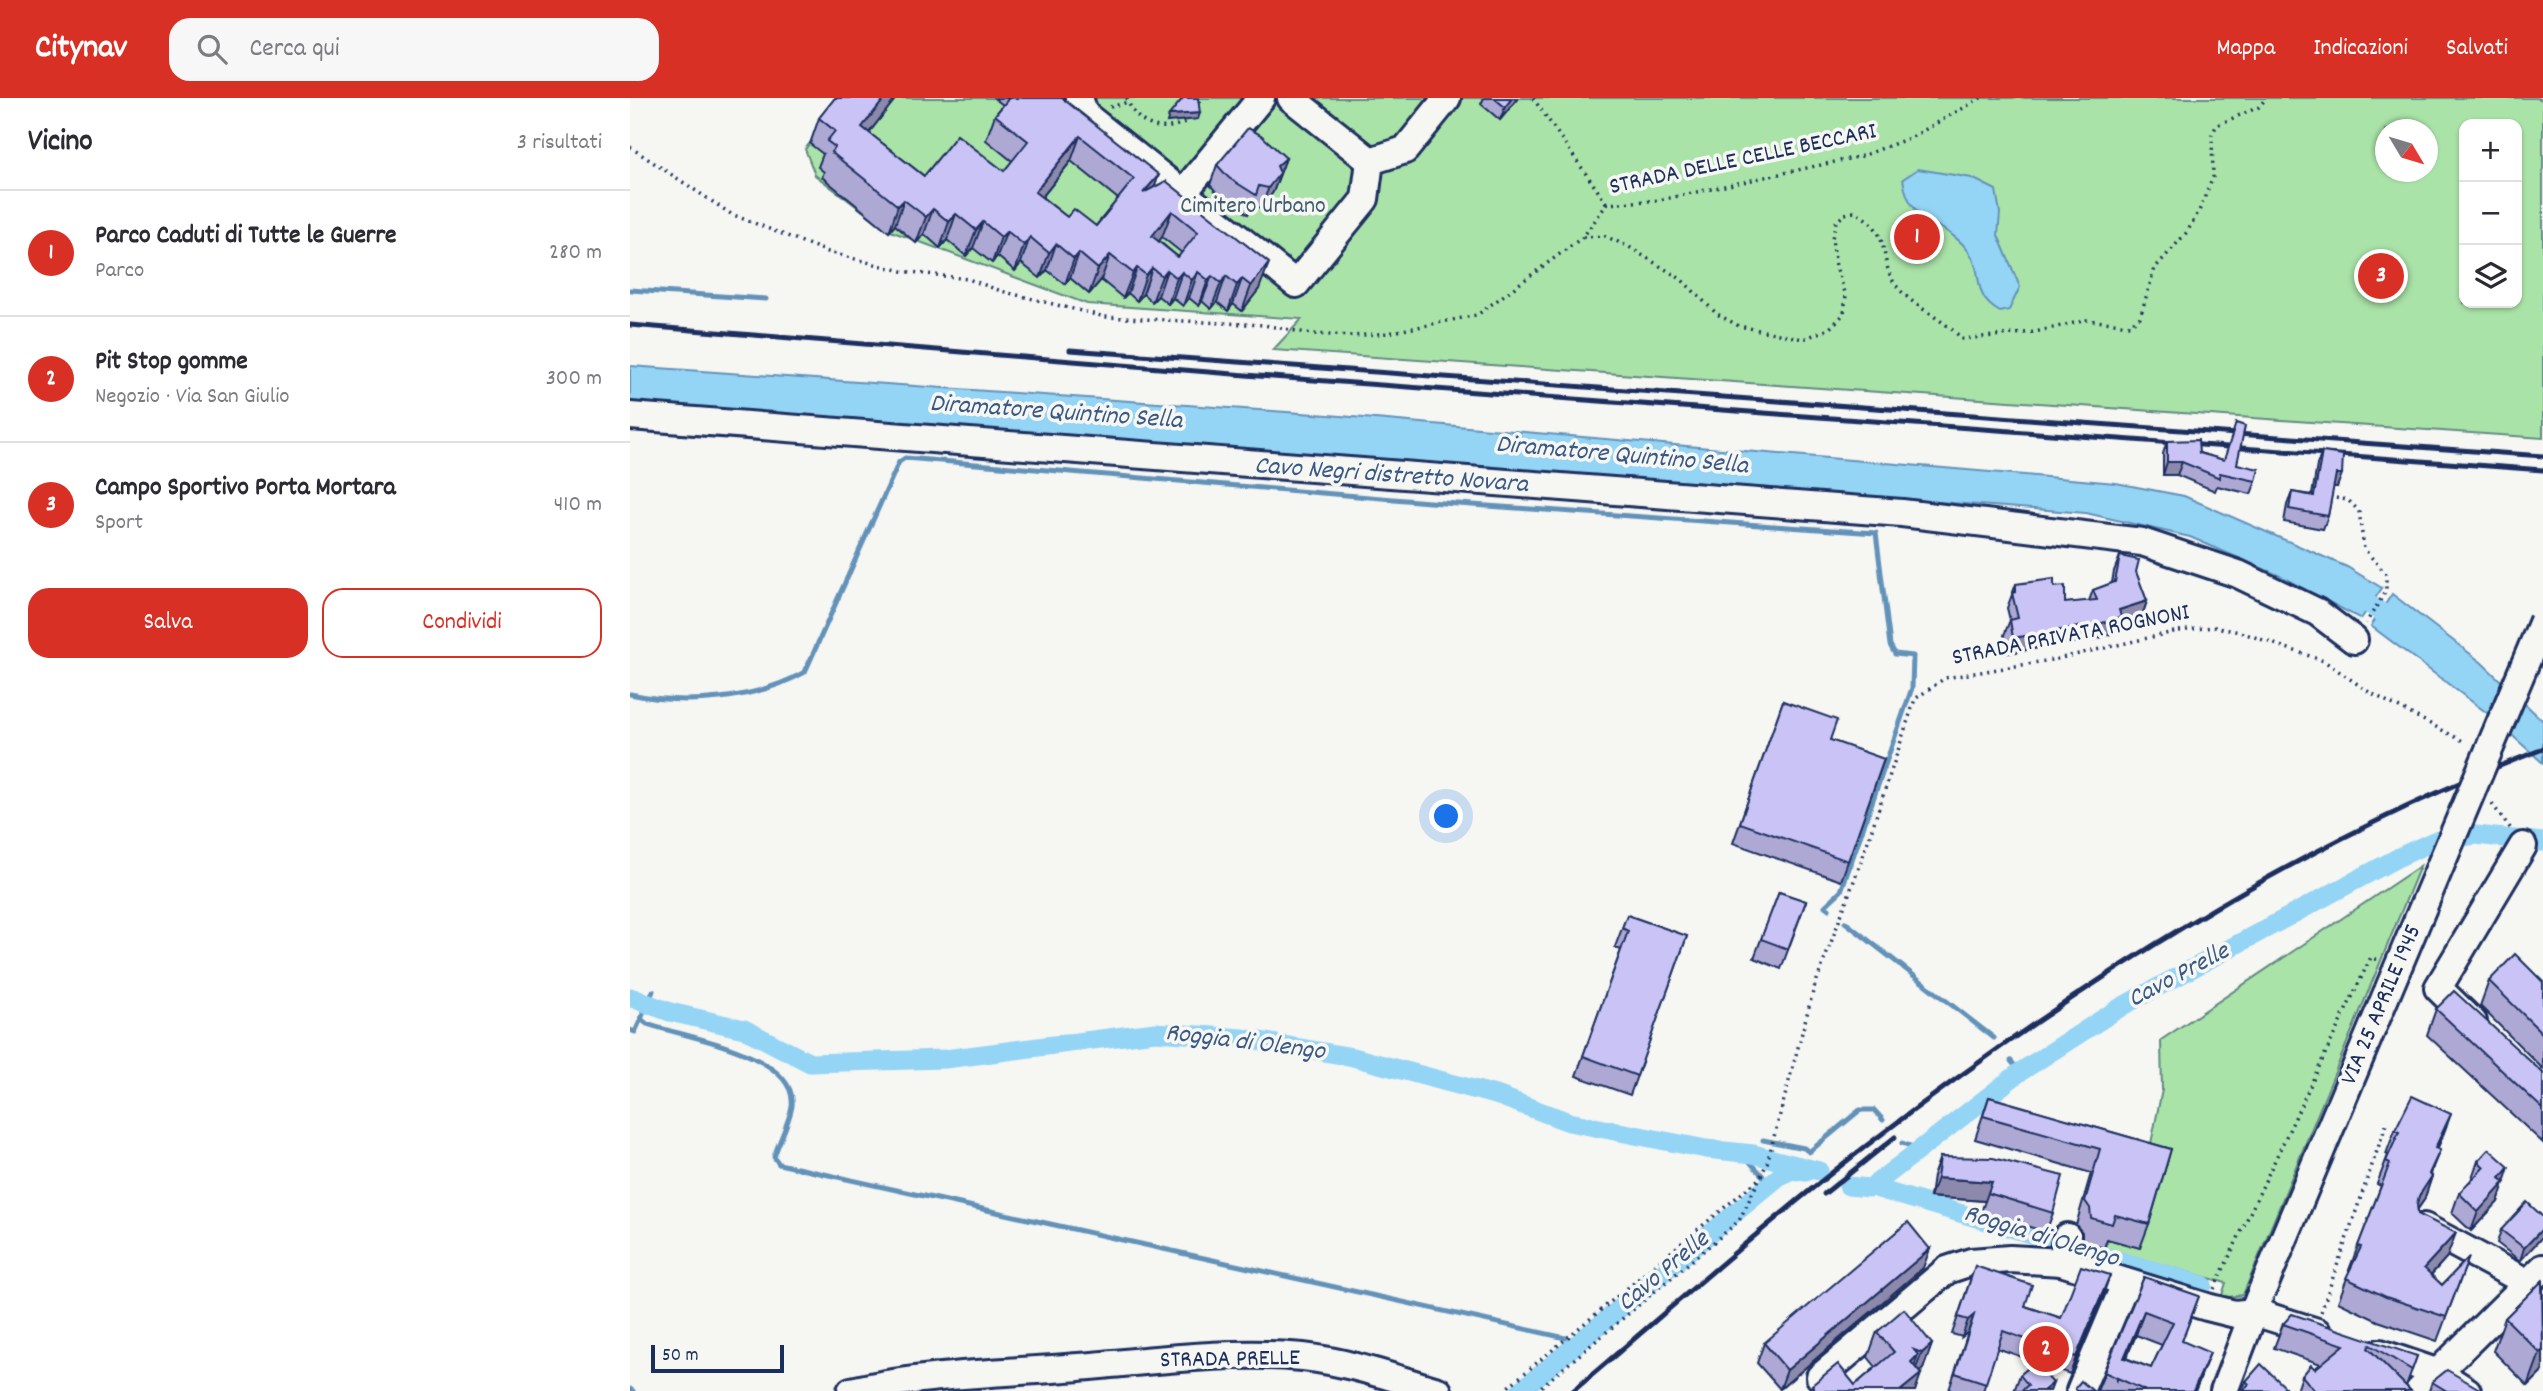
<!DOCTYPE html>
<html lang="it">
<meta charset="utf-8">
<style>
:root{--surface:#fff;--page:#f7f7f7;--text:#2b2b33;--muted:#7c7c81;--line:#e1e1e2;--accent:#d93025}
body{margin:0;font-family:Dekko,sans-serif;background:var(--page);color:var(--text)}
.controls{position:absolute;right:21px;top:21px;display:grid;overflow:hidden;border-radius:14px;box-shadow:0 2px 5px #0004}
.controls button{width:63px;height:63px;display:grid;place-items:center;padding:0;border:0;border-bottom:2px solid var(--line);background:var(--surface);color:var(--text);font:35px sans-serif}
.compass{position:absolute;left:1745px;top:21px;width:63px;height:63px;border-radius:50%;background:var(--surface);box-shadow:0 2px 5px #0004;rotate:128deg}
.scale{position:absolute;left:21px;bottom:18px;width:133px;box-sizing:border-box;padding-left:7px;border:4px solid #1b2f5e;border-top:0;font-size:19px;line-height:24px;white-space:nowrap;color:#1b2f5e;-webkit-text-stroke:5px #f6f6f2;paint-order:stroke}
.you{position:absolute;left:817px;top:719px;width:24px;height:24px;margin:-18px;border:5px solid #fff;border-radius:50%;background:#1a73e8;box-shadow:0 0 0 10px #1a73e833}
.badge{display:grid;place-items:center;width:46px;height:46px;border-radius:50%;background:var(--accent);color:#fff;font-size:23px;font-weight:700}
.pin{position:absolute;translate:-50% -50%;border:4px solid #fff;box-shadow:0 2px 7px #0006}
.list{margin:0;padding:0;list-style:none}
h2{display:flex;justify-content:space-between;align-items:center;height:91px;margin:0;padding:0 28px;font-size:30px}
h2 small{font-size:23px;font-weight:400;color:var(--muted)}
.list li{display:grid;grid-template-columns:46px 1fr auto;gap:21px;align-items:center;box-sizing:border-box;height:126px;padding:0 28px;border-top:2px solid var(--line)}
.list b{display:block;font-size:26px;white-space:nowrap}
.list p{margin:0;font-size:23px;white-space:nowrap;color:var(--muted)}
.list em{font-size:23px;font-style:normal;color:var(--muted)}
.actions{display:flex;gap:14px;padding:21px 28px}
.actions a{flex:1;padding:16px 0;border:2px solid var(--accent);border-radius:21px;text-align:center;font-size:24px;color:var(--accent)}
.actions .main{background:var(--accent);color:#fff}
.icon{flex:none;width:38px;height:38px;fill:none;stroke:currentColor;stroke-width:2;stroke-linecap:round;stroke-linejoin:round}
.map{position:relative;flex:none;width:1913px;height:1293px;overflow:hidden}
header{display:flex;align-items:center;gap:42px;box-sizing:border-box;height:98px;padding:0 35px;background:var(--accent);color:#fff}
header strong{font-size:33px}
nav{display:flex;gap:38px;margin-inline-start:auto;font-size:24px}
.search{width:490px;height:63px;background:var(--page);display:flex;align-items:center;gap:18px;box-sizing:border-box;padding:0 24px;border-radius:21px;color:var(--muted);font-size:26px}
main{display:flex}
aside{flex:1;background:var(--surface)}
.map>svg:first-child{display:block}
</style>
<header>
<strong>Citynav</strong>
<div class="search"><svg class="icon" aria-label="search" viewBox="0 0 24 24"><circle cx="10" cy="10" r="6"/><path d="M15 15l6 6"/></svg>Cerca qui</div>
<nav><a>Mappa</a><a>Indicazioni</a><a>Salvati</a></nav>
</header>
<main>
<aside>
<h2>Vicino<small>3 risultati</small></h2>
<ul class="list">
<li><span class="badge">1</span><div><b>Parco Caduti di Tutte le Guerre</b><p>Parco</p></div><em>280 m</em></li>
<li><span class="badge">2</span><div><b>Pit Stop gomme</b><p>Negozio · Via San Giulio</p></div><em>300 m</em></li>
<li><span class="badge">3</span><div><b>Campo Sportivo Porta Mortara</b><p>Sport</p></div><em>410 m</em></li>
</ul>
<div class="actions"><a class="main">Salva</a><a>Condividi</a></div>
</aside>
<div class="map">
<svg width="1913" height="1293" viewBox="0 0 1913 1293">
<rect width="100%" height="100%" fill="#f6f6f2"/>
<filter id="ink" filterUnits="userSpaceOnUse"><feTurbulence type="fractalNoise" baseFrequency=".0143" numOctaves="2"/><feDisplacementMap in="SourceGraphic" scale="14" xChannelSelector="R" yChannelSelector="G"/><feConvolveMatrix kernelMatrix="1 2 1 2 8 2 1 2 1" color-interpolation-filters="sRGB"/></filter>
<g filter="url(#ink)">
<g fill="#aae3a8" stroke="#628983" stroke-width="2" fill-rule="evenodd">
<path d="M217 0H1907L1913 2V340L643 252 672 221 457 206 258 132 185 77 175 51ZM1834 26H1887V205H1834ZM1756 32H1798V74H1756Z"/>
<polygon points="1790,768 1613,1197 1591,1200 1596,1185 1474,1150 1516,1070 1532,992 1531,942"/>
</g>
<g fill="#94d4f5" stroke="#6492b9" stroke-width="2">
<path d="M1288 71 1342 80 1366 92 1370 115 1368 137 1390 189 1379 212 1370 214C1340 197 1355 177 1339 154 1317 122 1279 129 1273 81Z"/>
<polygon points="0,268 699,317 1486,385 1554,398 1717,469 1752,490 1731,521 1648,477 1560,439 1456,415 0,306"/>
<polygon points="1762,496 1851,564 1913,623 1913,665 1857,615 1741,528"/>
</g>
<g fill="none" stroke-linecap="round" stroke-linejoin="round">
<g stroke="#6492b9" stroke-width="5">
<polyline points="0,192 136,201"/>
<path d="M0 596C56 608 125 602 175 574L269 364 275 360 799 404 1246 435 1260 547 1265 556 1283 558 1282 590 1211 793 1195 808 1199 811"/>
<polyline points="1215,824 1364,940"/>
<path d="M23 893 11 921 17 926C53 939 168 955 162 1008 159 1025 149 1043 144 1059L149 1066 949 1243"/>
<polyline points="0,932 5,934 11,921"/>
<polyline points="1381,963 1390,974"/>
<polyline points="1133,1042 1174,1050 1179,1054 1230,1012 1244,1012 1253,1022"/>
<polyline points="1272,1045 1289,1051"/>
<polyline points="1112,1055 1140,1086"/>
<polyline points="0,1291 3,1293"/>
</g>
<g stroke="#94d4f5" stroke-width="19">
<polyline points="1719,493 1772,528"/>
<polyline points="0,899 40,914 114,931 180,965 315,961 525,934 613,940 723,959 869,998 939,1024 1076,1051 1123,1056 1189,1073"/>
<polyline points="1218,1088 1240,1090 1390,974 1491,909 1769,759 1804,743 1846,737 1913,744"/>
<polyline points="1248,1091 1573,1187"/>
<polyline points="890,1293 1151,1077 1162,1072 1176,1074"/>
</g>
<defs>
<g id="minor">
<polyline points="449,0 455,17 666,186 735,101 740,63 775,52 817,0"/>
<polyline points="661,0 740,63"/>
<polyline points="553,95 631,0"/>
<polyline points="0,318 1272,415 1512,444 1608,476 1687,514 1724,542"/>
<polyline points="1843,924 1808,890 1893,748"/>
<polyline points="1794,1129 1898,1185"/>
<polyline points="1431,1164 1437,1139"/>
<polyline points="1750,1255 1809,1275 1837,1293"/>
<polyline points="1190,1279 1317,1172 1341,1164 1380,1161 1431,1164 1577,1209 1605,1216 1624,1214 1687,1234"/>
<path d="M221 1293C295 1276 373 1275 449 1269 522 1263 600 1252 673 1259 719 1264 763 1280 808 1293"/>
<polyline points="1450,1293 1495,1186"/>
<polyline points="1594,1293 1629,1200"/>
<polyline points="1789,1293 1913,1170"/>
</g>
</defs>
<use href="#minor" stroke="#1b2f5e" stroke-width="32"/>
<g stroke="#1b2f5e" stroke-width="3.5" stroke-dasharray="2 5" stroke-linecap="butt">
<path d="M497 0C505 29 537 38 561 20"/>
<polyline points="903,0 977,106"/>
<polyline points="480,9 498,4"/>
<polyline points="567,11 572,0"/>
<polyline points="0,49 101,116 198,154 272,173 338,181 371,193 475,219 634,227 682,236 723,238 758,235 847,217 953,139 977,106 1030,102 1232,58 1282,39 1351,0"/>
<path d="M953 139 975 138 999 149 1051 181 1087 216 1109 228 1173 241 1199 231 1214 216 1216 197 1206 169 1202 140 1206 124 1215 116 1224 114C1264 133 1247 160 1265 186 1282 209 1313 220 1332 241L1405 234 1457 222 1500 227 1510 219 1525 170 1557 134 1569 113 1583 79 1582 36 1587 27 1629 9 1636 0"/>
<polyline points="1699,399 1718,402 1729,413 1734,451 1756,476 1756,493 1736,525"/>
<polyline points="1862,706 1881,731"/>
<polyline points="1584,1191 1741,859 1747,862"/>
<polyline points="1691,1214 1757,1024"/>
<polyline points="873,1293 1130,1080"/>
<polyline points="906,1293 1109,1123 1137,1065 1184,890 1231,764 1285,601 1315,580 1427,561 1548,533 1584,529 1610,534 1694,563 1739,594 1833,643"/>
</g>
<use href="#minor" stroke="#f6f6f2" stroke-width="26"/>
<g stroke="#1b2f5e" stroke-width="5">
<polyline points="0,227 628,278 1913,372"/>
<polyline points="440,252 1913,358"/>
<polyline points="1194,1096 1265,1039"/>
<path d="M943 1293C1040 1211 1136 1125 1236 1048 1444 889 1667 744 1913 651"/>
</g>
<defs>
<polyline id="minor-bridge" points="1632,1193 1913,523"/>
</defs>
<use href="#minor-bridge" stroke="#1b2f5e" stroke-width="32" stroke-linecap="butt"/>
<use href="#minor-bridge" stroke="#f6f6f2" stroke-width="26"/>
</g>
<g fill="#aea9d4" stroke="#1b2f5e" stroke-width="2" fill-rule="evenodd">
<path d="M205 0H266L239 35 294 78 374 73 382 63 356 42 365 17 373 7 364 0H432L629 191 612 213 603 206 598 213 587 204 581 211 572 203 569 208 559 200 553 208 543 200 538 206 528 198 522 204 513 196 507 203 498 195 493 200 471 182 459 196 440 180 435 186 417 172 410 180 391 165 385 173 367 158 362 165 343 150 336 158 317 142 310 150 294 136 286 145 265 127 259 134 192 79 194 74 188 69 193 56 180 46 189 20ZM441 63 488 101 466 128 437 119 412 99ZM532 139 552 155 548 159 529 143Z"/>
<polygon points="854,0 888,0 870,22 851,6"/>
<polygon points="656,60 643,94 631,110 622,108 618,116 592,100 580,87 587,67"/>
<polygon points="1537,343 1569,355 1607,366 1626,383 1621,396 1587,388 1585,393 1547,377 1533,377 1533,356"/>
<polygon points="1692,354 1707,389 1703,389 1698,418 1693,431 1654,424 1657,407 1662,394 1682,397 1687,367"/>
<polygon points="1490,458 1506,474 1517,503 1512,518 1489,525 1486,534 1466,541 1377,555 1374,537 1380,522 1377,510 1386,486 1424,489 1435,505 1459,503 1463,492 1482,485 1484,473"/>
<polygon points="1153,603 1200,642 1254,661 1211,783 1103,745"/>
<polygon points="1149,794 1176,803 1151,871 1124,860"/>
<polygon points="997,817 1057,838 1000,997 946,978 991,852 985,849"/>
<polygon points="1859,883 1913,884 1913,971 1850,908"/>
<polygon points="1806,911 1913,975 1913,1045 1797,937"/>
<polygon points="1359,999 1541,1051 1519,1126 1510,1150 1477,1141 1474,1150 1452,1144 1452,1134 1446,1127 1461,1075 1345,1041"/>
<polygon points="1765,1032 1812,1040 1807,1051 1801,1077 1802,1078 1794,1102 1788,1111 1788,1116 1817,1159 1801,1177 1812,1187 1839,1159 1807,1243 1748,1223 1708,1204 1720,1172 1719,1172 1728,1148 1751,1088 1747,1086 1758,1057 1756,1056"/>
<polygon points="1310,1059 1423,1115 1416,1134 1351,1114 1355,1103 1300,1099 1303,1078"/>
<polygon points="1848,1063 1874,1083 1868,1104 1841,1133 1822,1115 1829,1095 1841,1082"/>
<polygon points="1913,1119 1890,1163 1867,1145 1871,1132"/>
<polygon points="1345,1168 1395,1208 1431,1220 1480,1177 1440,1276 1367,1250 1353,1293 1322,1293 1319,1292 1338,1234 1332,1239 1322,1236"/>
<polygon points="1293,1170 1150,1291 1127,1265 1134,1245"/>
<path d="M1514 1179 1569 1198 1552 1243 1571 1279 1565 1293H1467ZM1506 1237 1532 1247 1521 1270 1496 1260Z"/>
<polygon points="1913,1183 1913,1273 1898,1288 1863,1253 1875,1220"/>
<polygon points="1653,1226 1787,1258 1776,1288 1781,1293 1667,1293 1672,1278 1691,1266 1644,1250"/>
<polygon points="1247,1234 1302,1246 1293,1271 1289,1274 1285,1293 1180,1293 1182,1287 1225,1287 1246,1269 1238,1259"/>
<polygon points="1390,1277 1423,1285 1420,1293 1384,1293"/>
<polygon points="1616,1283 1655,1289 1654,1293 1612,1293"/>
<polygon points="1802,1284 1853,1293 1799,1293"/>
</g>
<g fill="#8d89ac" stroke="#1b2f5e" stroke-width="2">
<polygon points="255,0 266,0 223,55 232,29"/>
<polygon points="882,0 888,0 870,22 875,9"/>
<polygon points="570,15 568,21 537,24 539,17"/>
<polygon points="450,38 441,63 396,119 405,94"/>
<polygon points="656,60 643,94 631,110 647,68"/>
<polygon points="529,77 519,103 513,95"/>
<polygon points="274,102 265,127 259,134 268,108"/>
<polygon points="303,111 294,136 286,145 296,119"/>
<polygon points="542,113 532,139 513,163 522,138"/>
<polygon points="326,116 317,142 310,150 319,124"/>
<polygon points="353,124 343,150 336,158 346,132"/>
<polygon points="377,133 367,158 362,165 371,139"/>
<polygon points="400,139 391,165 385,173 394,147"/>
<polygon points="426,146 417,172 410,180 419,155"/>
<polygon points="449,155 440,180 435,186 444,161"/>
<polygon points="480,157 471,182 459,196 468,171"/>
<polygon points="639,165 629,191 612,213 621,188"/>
<polygon points="507,170 498,195 493,200 503,175"/>
<polygon points="522,170 513,196 507,203 516,177"/>
<polygon points="537,172 528,198 522,204 532,178"/>
<polygon points="552,174 543,200 538,206 547,180"/>
<polygon points="568,174 559,200 553,208 562,182"/>
<polygon points="582,178 572,203 569,208 578,182"/>
<polygon points="596,178 587,204 581,211 591,185"/>
<polygon points="612,181 603,206 598,213 607,187"/>
<polygon points="1537,364 1552,364 1547,377 1533,377"/>
<polygon points="1706,376 1712,376 1707,389 1701,389"/>
<polygon points="1517,503 1512,518 1489,525 1486,534 1466,541 1377,555 1383,540 1489,512"/>
<polygon points="1821,1016 1812,1040 1797,1074 1805,1050"/>
<polygon points="1810,1052 1795,1088 1802,1078 1794,1102 1780,1122 1789,1098"/>
<polygon points="1879,1069 1868,1104 1841,1133 1848,1114 1870,1080"/>
<polygon points="1307,1080 1362,1084 1355,1103 1300,1099"/>
<polygon points="1913,1130 1913,1138 1890,1163 1894,1150"/>
<polygon points="1826,1135 1817,1159 1785,1194 1794,1170"/>
<polygon points="1300,1151 1293,1170 1150,1291 1157,1272"/>
<polygon points="1480,1177 1474,1194 1440,1276 1446,1259"/>
<polygon points="1514,1213 1506,1237 1486,1284 1494,1260"/>
<polygon points="1344,1217 1338,1234 1332,1239 1338,1222"/>
<polygon points="1302,1246 1293,1271 1282,1280 1292,1255"/>
<polygon points="1913,1252 1913,1273 1898,1288 1910,1255"/>
<polygon points="1580,1255 1565,1293 1563,1293"/>
<polygon points="1288,1257 1279,1283 1281,1264"/>
<polygon points="1291,1276 1285,1293 1270,1293"/>
<polygon points="1423,1285 1420,1293 1413,1293"/>
</g>
<g fill="#cac4f6" stroke="#1b2f5e" stroke-width="2" fill-rule="evenodd">
<path d="M205 0H255L232 29 294 78 327 37 374 73 398 43 365 17 379 0H432L529 77 513 95 536 83 639 165 621 188 612 181 607 187 596 178 591 185 582 178 578 182 568 174 562 182 552 174 547 180 537 172 532 178 522 170 516 177 507 170 503 175 480 157 468 171 449 155 444 161 426 146 419 155 400 139 394 147 377 133 371 139 353 124 346 132 326 116 319 124 303 111 296 119 274 102 268 108 201 54 205 49 197 43 205 33 189 20ZM450 38 504 81 466 128 444 111 437 119 405 94ZM542 113 568 134 548 159 522 138Z"/>
<polygon points="553,0 568,0 570,15 539,17"/>
<polygon points="864,0 882,0 875,9"/>
<polygon points="618,30 631,37 656,60 647,68 650,75 638,90 629,88 626,97 599,80 587,67"/>
<polygon points="1606,325 1615,328 1607,366 1629,371 1626,383 1590,375 1590,380 1552,364 1537,364 1537,343 1568,342 1569,355 1594,362"/>
<polygon points="1692,354 1713,357 1712,376 1706,376 1698,418 1659,411 1662,394 1684,398"/>
<polygon points="1490,458 1509,462 1506,474 1517,503 1489,512 1491,519 1472,525 1383,540 1380,522 1388,520 1382,495 1386,494 1386,486 1424,481 1424,489 1435,488 1435,505 1467,502 1463,492 1485,484"/>
<polygon points="1153,603 1207,622 1200,642 1254,661 1218,763 1110,725"/>
<polygon points="1149,794 1176,803 1158,851 1131,841"/>
<polygon points="997,817 1057,838 1007,978 953,958 998,833 992,830"/>
<polygon points="1885,856 1913,884 1913,936 1859,883"/>
<polygon points="1824,893 1913,975 1913,1011 1806,911"/>
<polygon points="1782,998 1821,1016 1805,1050 1810,1052 1799,1076 1802,1078 1789,1098 1787,1106 1788,1116 1826,1135 1794,1170 1812,1187 1839,1159 1816,1219 1756,1199 1716,1180 1731,1149 1728,1148 1760,1065 1756,1063 1769,1034 1765,1032"/>
<polygon points="1359,999 1541,1051 1519,1126 1485,1117 1482,1126 1461,1120 1460,1110 1455,1103 1470,1051 1353,1018"/>
<polygon points="1859,1051 1879,1069 1870,1080 1875,1084 1848,1114 1829,1095 1854,1069 1848,1063"/>
<polygon points="1310,1059 1363,1060 1433,1078 1423,1115 1358,1095 1362,1084 1307,1080"/>
<polygon points="1897,1104 1913,1119 1913,1130 1894,1150 1871,1132"/>
<polygon points="1278,1124 1300,1151 1157,1272 1134,1245"/>
<polygon points="1345,1168 1402,1187 1395,1208 1431,1220 1451,1168 1480,1177 1446,1259 1373,1233 1356,1285 1325,1275 1344,1217 1338,1222 1328,1219"/>
<path d="M1514 1179 1569 1198 1552 1243 1580 1255 1563 1293H1516L1474 1274ZM1514 1213 1543 1224 1521 1270 1494 1260Z"/>
<polygon points="1912,1183 1913,1252 1910,1255 1875,1220"/>
<polygon points="1274,1211 1302,1246 1292,1255 1284,1252 1288,1257 1281,1264 1291,1276 1270,1293 1186,1293 1182,1287 1208,1266 1225,1287 1264,1254 1247,1234"/>
<polygon points="1662,1216 1787,1258 1782,1272 1740,1247 1738,1250 1781,1293 1685,1293 1672,1278 1681,1267 1685,1271 1714,1247 1653,1226"/>
<polygon points="1405,1264 1423,1285 1413,1293 1391,1293 1398,1287 1390,1277"/>
<polygon points="1631,1266 1655,1289 1651,1293 1613,1293 1619,1286 1616,1283"/>
<polygon points="1817,1272 1853,1293 1817,1293 1802,1284"/>
<polygon points="1451,1283 1463,1293 1447,1293 1445,1290"/>
</g>
</g>
<g text-anchor="middle" dominant-baseline="central" stroke-width="7" stroke-linejoin="round" paint-order="stroke">
<g font-size="24" fill="#1b2f5e" stroke="#f6f6f2">
<text transform="translate(1113 62) rotate(-12)">STRADA DELLE CELLE BECCARI</text>
<text transform="translate(1441 538) rotate(-11)">STRADA PRIVATA ROGNONI</text>
<text transform="translate(1752 907) rotate(-67)">VIA 25 APRILE 1945</text>
<text transform="translate(600 1262) rotate(-1)">STRADA PRELLE</text>
</g>
<g font-size="24" fill="#3f5c70" stroke="#f6f6f2">
<text x="623" y="109">Cimitero Urbano</text>
</g>
<g font-size="26" font-style="italic" fill="#395884" stroke="#f6f6f2">
<text transform="translate(426 315) rotate(4)">Diramatore Quintino Sella</text>
<text transform="translate(992 358) rotate(5)">Diramatore Quintino Sella</text>
<text transform="translate(761 378) rotate(4)">Cavo Negri distretto Novara</text>
<text transform="translate(1549 878) rotate(-28)">Cavo Prelle</text>
<text transform="translate(615 945) rotate(7)">Roggia di Olengo</text>
<text transform="translate(1411 1139) rotate(17)">Roggia di Olengo</text>
<text transform="translate(1034 1174) rotate(-40)">Cavo Prelle</text>
</g>
</g>
</svg>
<div class="controls">
<button>+</button>
<button>−</button>
<button><svg class="icon" aria-label="layers" viewBox="0 0 24 24"><path d="M12 4l9 5-9 5-9-5zM3 14l9 5 9-5"/></svg></button>
</div>
<svg class="compass" viewBox="-18 -18 36 36"><path d="M0-13l5 13h-10z" fill="#e53935"/><path d="M0 13l5-13h-10z" fill="#7c7c81"/></svg>
<div class="scale">50 m</div>
<div class="you"></div>
<div class="pin badge" style="left:1287px;top:139px">1</div>
<div class="pin badge" style="left:1416px;top:1251px">2</div>
<div class="pin badge" style="left:1751px;top:178px">3</div>
</div>
</main>
